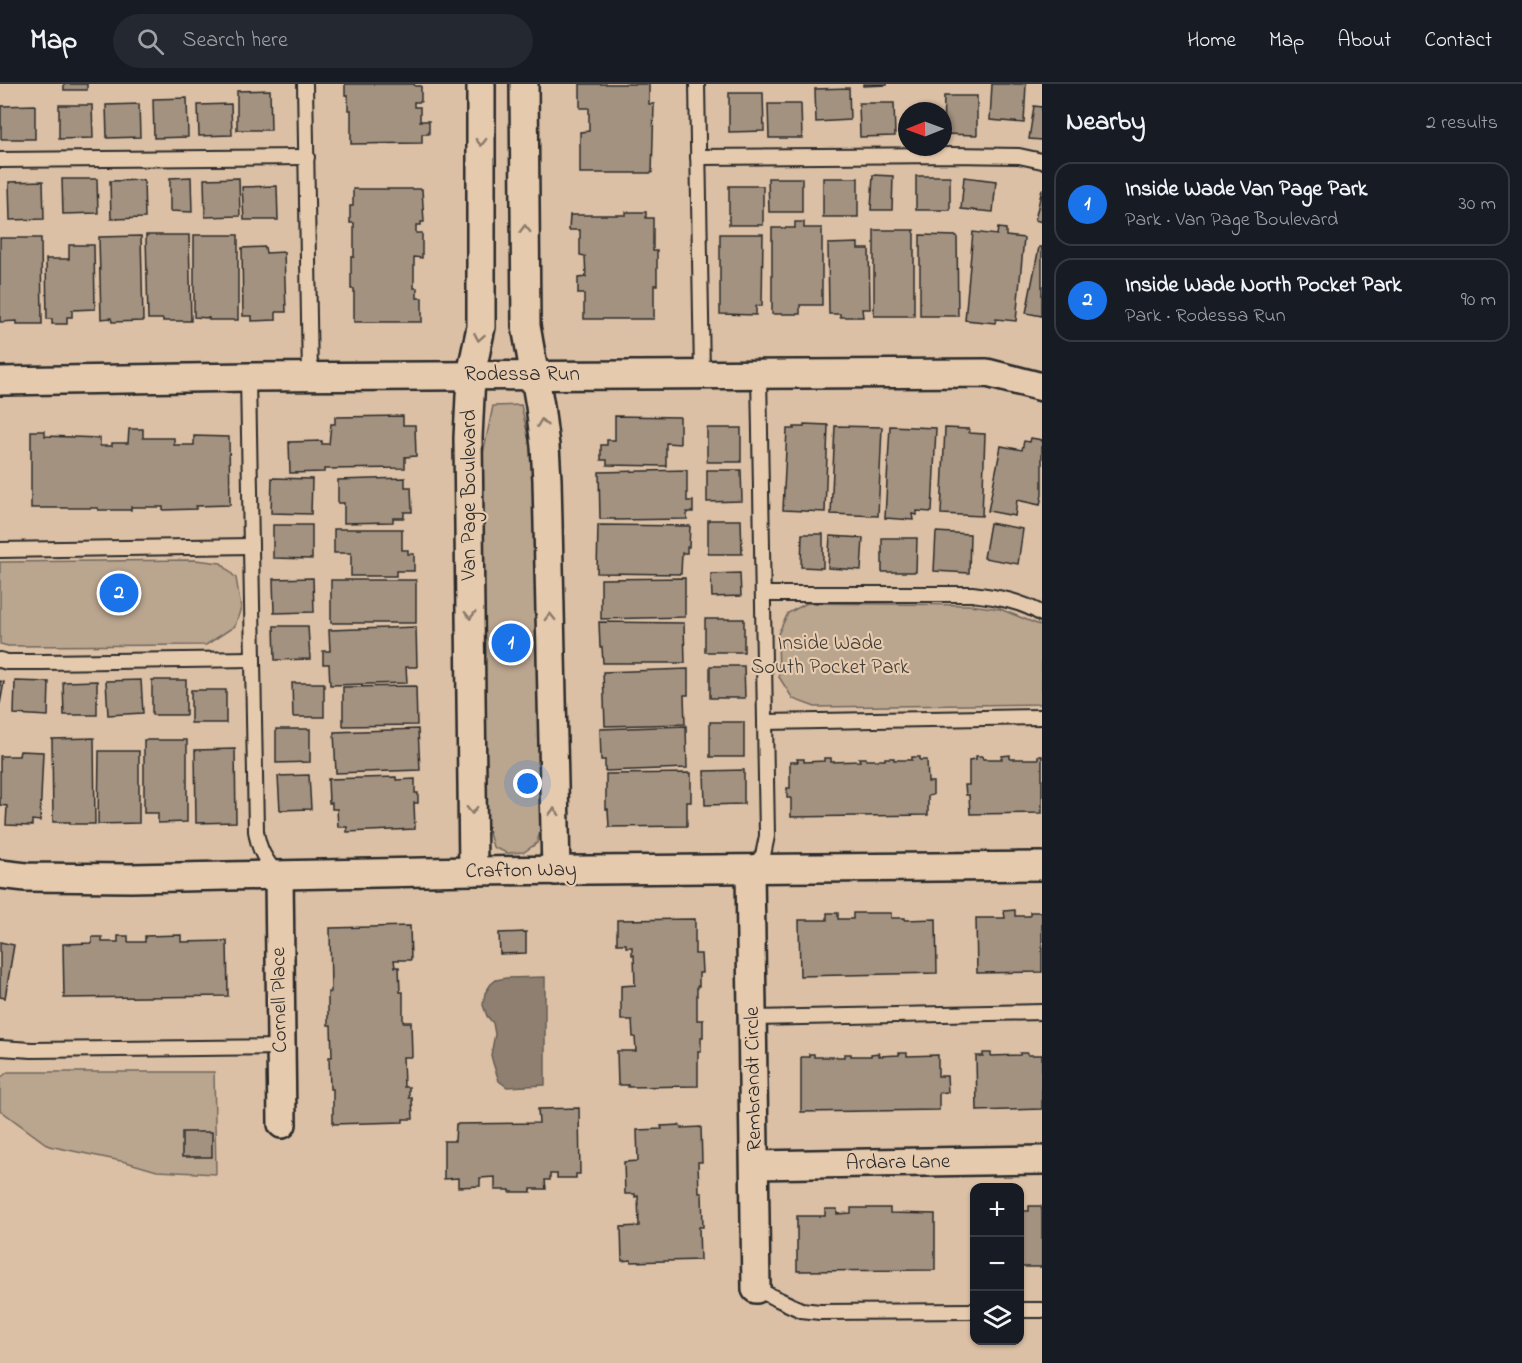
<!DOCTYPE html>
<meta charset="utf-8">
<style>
:root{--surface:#171b24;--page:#242831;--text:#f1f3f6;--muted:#9ea1a6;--line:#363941;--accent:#1a73e8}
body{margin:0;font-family:"Indie Flower",sans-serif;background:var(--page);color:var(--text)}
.controls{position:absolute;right:18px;bottom:18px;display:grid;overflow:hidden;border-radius:12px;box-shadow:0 2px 4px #0004}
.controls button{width:54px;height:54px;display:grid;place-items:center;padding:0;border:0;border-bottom:2px solid var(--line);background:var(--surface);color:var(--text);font:30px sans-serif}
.compass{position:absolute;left:898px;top:18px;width:54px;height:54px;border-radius:50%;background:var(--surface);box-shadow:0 2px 4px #0004;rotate:269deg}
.you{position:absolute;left:528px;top:700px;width:21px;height:21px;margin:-15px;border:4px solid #fff;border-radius:50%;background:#1a73e8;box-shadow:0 0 0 9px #1a73e833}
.badge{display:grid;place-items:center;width:39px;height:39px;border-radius:50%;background:var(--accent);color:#fff;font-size:20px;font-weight:700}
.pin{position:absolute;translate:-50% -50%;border:3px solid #fff;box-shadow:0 2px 6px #0006}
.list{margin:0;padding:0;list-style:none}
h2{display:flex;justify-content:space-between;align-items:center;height:78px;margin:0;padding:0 24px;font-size:26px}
h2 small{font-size:20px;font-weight:400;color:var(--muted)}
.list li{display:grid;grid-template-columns:39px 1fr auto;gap:18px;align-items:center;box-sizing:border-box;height:84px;margin:0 12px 12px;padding:0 12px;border:2px solid var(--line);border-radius:18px}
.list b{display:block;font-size:22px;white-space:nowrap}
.list p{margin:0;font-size:20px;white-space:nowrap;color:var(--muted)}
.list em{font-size:20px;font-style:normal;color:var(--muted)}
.icon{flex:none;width:33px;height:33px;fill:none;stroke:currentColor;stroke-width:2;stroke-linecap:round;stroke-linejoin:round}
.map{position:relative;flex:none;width:1042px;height:1279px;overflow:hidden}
header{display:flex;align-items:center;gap:36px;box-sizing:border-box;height:84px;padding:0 30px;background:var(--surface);border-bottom:2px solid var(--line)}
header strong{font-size:28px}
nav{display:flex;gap:33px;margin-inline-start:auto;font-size:21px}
.search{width:420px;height:54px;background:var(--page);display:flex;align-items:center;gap:15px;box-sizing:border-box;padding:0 21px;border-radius:33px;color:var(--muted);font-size:22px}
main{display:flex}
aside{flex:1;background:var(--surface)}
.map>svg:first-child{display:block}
</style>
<header>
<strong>Map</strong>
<div class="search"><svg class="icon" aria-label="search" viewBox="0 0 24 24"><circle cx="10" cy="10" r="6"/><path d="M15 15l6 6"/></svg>Search here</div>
<nav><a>Home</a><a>Map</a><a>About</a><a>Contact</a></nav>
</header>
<main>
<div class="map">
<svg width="1042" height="1279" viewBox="0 0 1042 1279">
<rect width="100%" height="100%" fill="#dbc0a5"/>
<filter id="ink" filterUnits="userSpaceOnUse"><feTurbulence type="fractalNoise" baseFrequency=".0167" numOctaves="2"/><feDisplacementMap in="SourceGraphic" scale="12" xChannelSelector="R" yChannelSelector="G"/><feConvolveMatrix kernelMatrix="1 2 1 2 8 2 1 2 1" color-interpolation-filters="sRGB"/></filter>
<g filter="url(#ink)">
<g fill="#baa58f" stroke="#72685d" stroke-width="1.5">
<polygon points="521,321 535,383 543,734 537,759 524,768 507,769 493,763 485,735 480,384 493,322"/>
<polygon points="195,476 221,479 236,494 241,524 235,542 206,561 8,562 0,560 0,478"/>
<polygon points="807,519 970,521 1000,525 1042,542 1042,620 815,623 793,615 779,593 778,550 788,529"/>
<polygon points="8,988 214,988 216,1090 157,1087 126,1078 49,1062 0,1026 0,994"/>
</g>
<polygon fill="#8e7f6f" stroke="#665d54" stroke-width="1.5" points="545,893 545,1001 507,1003 499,997 493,979 491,971 495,950 493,939 487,932 483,921 485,909 491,900 496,896 506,894"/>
<g fill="#a49280" stroke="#2b2b2b" stroke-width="1.5">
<rect x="64" y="0" width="23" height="6"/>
<polygon points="345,0 414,0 415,2 421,2 421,18 414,18 414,23 420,23 420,37 429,37 429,50 422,50 422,59 351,60 351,26 348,26 348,11 345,11"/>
<polygon points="580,0 649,0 649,20 654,20 652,89 580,89 580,48 589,47 589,24 580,24"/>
<polygon points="863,0 887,0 887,1 863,2"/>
<polygon points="992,0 1026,0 1024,39 990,36"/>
<polygon points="849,4 850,36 816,38 815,5"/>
<polygon points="270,6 271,46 237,46 237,7"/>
<polygon points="729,9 763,9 764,47 729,48"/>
<polygon points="944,12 977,12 977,51 943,50"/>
<polygon points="187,14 188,53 154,54 153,15"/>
<polygon points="859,19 894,19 895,52 860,53"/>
<polygon points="139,20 140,53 107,54 106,21"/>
<polygon points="231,20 232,51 199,52 198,21"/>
<polygon points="768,20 801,20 802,54 769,54"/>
<polygon points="35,21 35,55 1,55 1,22"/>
<polygon points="59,21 92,21 93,54 59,55"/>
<polygon points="1034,22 1042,23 1042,56 1029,55"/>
<polygon points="873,91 893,92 892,126 871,126"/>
<rect x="916" y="92" width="34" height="34"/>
<polygon points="191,93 192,128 170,127 170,94"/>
<polygon points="964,93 996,97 993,128 961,125"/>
<polygon points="239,94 240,132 205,133 204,95"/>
<polygon points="768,94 802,94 802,128 769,128"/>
<rect x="823" y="94" width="35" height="39"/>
<polygon points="62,95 97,95 98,129 63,130"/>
<polygon points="144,96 145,134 111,135 110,97"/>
<polygon points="43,97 44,135 10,136 9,98"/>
<polygon points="277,102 278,136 244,136 242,103"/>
<rect x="729" y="102" width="34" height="39"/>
<polygon points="353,105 422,105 424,138 421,138 421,141 416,141 416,149 422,149 422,174 414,173 414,204 417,204 417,214 422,214 422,238 354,238 354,205 351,205 351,173 354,173 354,139 350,139 350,122 353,122"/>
<polygon points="1042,105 1042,138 1035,136"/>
<polygon points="626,128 646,128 646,134 653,134 653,167 657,167 657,201 654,201 654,235 584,235 584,210 578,210 578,194 586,193 585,172 580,171 580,146 569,146 570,131 626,131"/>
<polygon points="795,138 804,138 804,144 822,144 822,221 800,221 800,230 772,230 772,144 795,144"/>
<polygon points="998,144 1006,145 1006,152 1024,154 1016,237 996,235 995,239 965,236 973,148 997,151"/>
<rect x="874" y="146" width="40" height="86"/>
<polygon points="720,150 763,150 762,222 756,222 756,231 720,230"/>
<polygon points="146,151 189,151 191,237 163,237 163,235 148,235"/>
<polygon points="194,151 238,151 238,236 209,236 209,234 194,233"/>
<polygon points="920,151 957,152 958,232 920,232"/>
<polygon points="141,152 143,237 112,238 111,234 101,235 99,153"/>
<polygon points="0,154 41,154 42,240 17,240 17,237 0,238"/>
<polygon points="858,159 858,165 869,165 870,225 862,225 863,233 840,233 840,230 829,230 828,160"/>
<polygon points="69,161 94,161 95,225 72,226 72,233 67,233 67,240 52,240 52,235 47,235 46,175 69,175"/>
<polygon points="265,163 266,169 284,168 286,228 276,228 276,236 252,237 252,232 243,232 242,164"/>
<polygon points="1039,163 1042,163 1042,232 1026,229"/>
<polygon points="403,332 403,341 415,341 416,372 405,373 405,384 324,385 324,388 290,389 289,358 322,357 322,360 329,360 331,340 335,340 335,333"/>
<polygon points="615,332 680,333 680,360 666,359 666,382 607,381 607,376 601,376 601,361 607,361 607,356 615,356"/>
<polygon points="804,340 828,341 825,428 783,426 787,345 794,345 794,343 804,343"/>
<polygon points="835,342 882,343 878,432 831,430"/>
<polygon points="890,342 936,344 932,428 917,427 917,431 912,430 913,436 885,434"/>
<rect x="707" y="344" width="34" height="34"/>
<polygon points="945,344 969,345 969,349 985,350 982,432 941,430"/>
<polygon points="129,345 143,345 143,354 174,354 174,361 194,361 194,352 229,353 230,421 196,422 196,425 163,426 163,423 131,423 131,426 98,426 98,424 31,424 31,347 45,347 45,352 100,354 100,362 112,362 112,359 128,359"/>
<polygon points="1031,354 1042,356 1042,411 1040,421 1017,416 1015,432 988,427 1001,362 1022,366 1024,357 1030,358"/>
<polygon points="687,386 687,417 693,417 693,428 687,428 687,435 615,436 615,435 600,435 599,388"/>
<polygon points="707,386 741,386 742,417 707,418"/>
<polygon points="272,394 312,395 311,430 271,429"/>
<polygon points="405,394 405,403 411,403 412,428 404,428 404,434 393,434 393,438 344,439 344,419 338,419 338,396"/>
<polygon points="708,436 741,436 742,470 708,470"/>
<polygon points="990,439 1023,445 1018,480 984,474"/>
<polygon points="273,441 312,441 312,475 273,474"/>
<polygon points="598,441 690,442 689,463 687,463 687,469 682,469 681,490 597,489"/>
<polygon points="334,445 402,445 402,466 408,466 408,470 414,470 414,487 396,487 396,492 351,492 351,469 334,469"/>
<polygon points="936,448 970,450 969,489 934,487"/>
<polygon points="802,450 823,450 823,484 801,483"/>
<polygon points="830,452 863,454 861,486 828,484"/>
<polygon points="882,454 917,454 916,488 882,488"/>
<polygon points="740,489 741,512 712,513 711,490"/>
<polygon points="313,494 314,528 274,529 273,495"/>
<polygon points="685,494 685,533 601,535 601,495"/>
<rect x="331" y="496" width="85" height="43"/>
<rect x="705" y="535" width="39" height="33"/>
<polygon points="599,538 684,539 685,579 603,579 602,563 600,563"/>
<polygon points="274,542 308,542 310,575 275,576"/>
<polygon points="416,543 417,583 406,583 407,599 330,601 329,580 323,580 323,567 330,567 329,546"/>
<polygon points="710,582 744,582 745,614 710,614"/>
<polygon points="688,585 688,611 684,611 685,640 605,642 603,588"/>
<polygon points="141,596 143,629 108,631 106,597"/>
<rect x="152" y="596" width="34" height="35"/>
<polygon points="0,597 4,598 0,620"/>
<polygon points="15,597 49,598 48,632 14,630"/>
<polygon points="97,597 97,631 64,631 63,598"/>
<polygon points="292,599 324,599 324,633 293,633"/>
<polygon points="416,602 417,641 343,642 343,603"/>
<rect x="191" y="606" width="35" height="33"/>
<rect x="710" y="638" width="34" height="35"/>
<polygon points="686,642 687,684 605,687 605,676 601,676 600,645"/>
<polygon points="276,645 310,645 310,678 276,679"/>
<polygon points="418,645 420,686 336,689 334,648"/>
<polygon points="94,654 95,740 70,740 70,738 53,738 52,655"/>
<polygon points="144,656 187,656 187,738 158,739 158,729 144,729"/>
<polygon points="235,665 236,738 196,739 195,666"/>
<polygon points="20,667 43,668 40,737 32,736 32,742 6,741 7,722 0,721 0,672 19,672"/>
<polygon points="99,667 139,667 139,739 98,740"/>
<polygon points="1010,671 1010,675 1038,675 1038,672 1042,672 1042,729 970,730 969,711 966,711 965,701 969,701 969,676 976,675 976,672 982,672 983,675 1002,675 1002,672"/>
<polygon points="912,673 920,673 920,676 927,676 928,698 933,698 933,711 928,712 928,731 791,733 791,714 787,714 787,704 790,704 790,678 798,678 797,675 804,675 804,678 824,677 824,674 831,674 831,678 860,677 859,674 866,674 866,676 885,676 885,674 894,674 894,676 912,676"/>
<polygon points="744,686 744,720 705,721 704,687"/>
<polygon points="691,689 691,718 687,718 687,742 609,743 608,725 606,725 606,690"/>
<polygon points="309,691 311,725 280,726 278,692"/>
<polygon points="396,693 396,696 415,695 415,709 418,709 418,719 414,719 415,745 347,748 347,743 338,743 337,725 332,725 332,719 329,719 328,695"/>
<polygon points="1015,826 1015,832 1030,832 1030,828 1041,828 1042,831 1042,888 977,889 976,834 1005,834 1004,827"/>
<polygon points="827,829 838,829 838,835 853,835 853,829 891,829 891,834 905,834 905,836 936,835 937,889 800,892 799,836 827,836"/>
<polygon points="695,835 695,870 701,870 702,889 699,889 699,902 697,902 697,936 703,936 703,953 701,953 701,967 698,967 698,1002 628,1003 628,1001 618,1001 617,967 636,967 635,953 633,953 632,936 621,936 621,902 635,901 634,871 632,871 632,863 626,863 626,860 617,860 617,836"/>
<polygon points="410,842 411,876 394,876 395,883 399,883 400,908 403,908 403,938 411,938 412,973 403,973 404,1003 409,1003 409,1014 412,1014 413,1035 403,1035 403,1038 333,1040 333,1005 330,1005 329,973 332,973 331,941 328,941 328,908 331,908 330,844"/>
<polygon points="526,848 526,869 500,870 499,849"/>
<polygon points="181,851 181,858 227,857 228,912 64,914 63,860 92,859 92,853 102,853 102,858 118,858 118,852 128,852 128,858 145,858 145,852"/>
<polygon points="0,858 14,861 5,914 0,913"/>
<polygon points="879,969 879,972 899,971 899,969 907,969 907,972 938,971 938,992 947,992 948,1008 939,1009 939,1026 801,1028 801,973 809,973 809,970 814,970 814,973 844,973 844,970 851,970 851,972 871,972 871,970"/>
<polygon points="983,969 991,969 991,972 1020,971 1020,969 1028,969 1028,971 1042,971 1042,1025 977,1027 976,972 983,972"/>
<polygon points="579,1024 580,1090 576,1090 576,1094 557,1094 557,1090 550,1090 550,1096 545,1096 546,1105 531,1105 531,1108 510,1108 510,1106 495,1106 495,1093 480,1094 480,1102 458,1103 458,1094 444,1095 444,1057 455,1057 456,1040 539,1039 538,1025"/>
<polygon points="680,1041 681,1044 701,1043 702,1078 698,1078 699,1109 702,1109 703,1143 699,1143 700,1176 631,1178 631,1176 622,1177 621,1143 639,1142 638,1112 635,1113 635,1110 625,1110 624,1078 638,1077 637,1046 662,1045 661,1042"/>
<rect x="182" y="1048" width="30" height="25"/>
<polygon points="1029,1122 1041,1122 1042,1127 1042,1183 1020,1183 1020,1127 1029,1127"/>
<polygon points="851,1124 890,1124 890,1129 935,1130 935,1186 797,1187 797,1132 825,1132 825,1125 837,1125 837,1130 851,1129"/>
</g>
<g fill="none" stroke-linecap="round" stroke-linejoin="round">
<defs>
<g id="lane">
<polyline points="305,0 310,292"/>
<polyline points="697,0 702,290"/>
<polyline points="698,73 951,71 1019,72 1042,77"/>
<polyline points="0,76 307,73"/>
<path d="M248 293 256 747C259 767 265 775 277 791"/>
<polyline points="0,466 251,462"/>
<path d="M763 510H972C997 513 1021 517 1042 530"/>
<polyline points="0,576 7,578 43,578 253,575"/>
<polyline points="765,638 1042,633"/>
<polyline points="752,784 763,771 767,752 759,290"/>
<polyline points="753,934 1042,928"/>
<polyline points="0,964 32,966 281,963"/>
<polyline points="756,1205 801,1226 820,1228 974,1227"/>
<polyline points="1020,1226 1042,1226"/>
</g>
<g id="street">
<polyline points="524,0 526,242 540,322 545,362 547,396 556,787"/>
<polyline points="0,297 248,293 987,289 1042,303"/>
<polyline points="750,786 756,1205"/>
<polyline points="473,787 468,354 471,291 481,243 481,0"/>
<polyline points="0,790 26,793 131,794 473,787 1042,782"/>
<polyline points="279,792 282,1040"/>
<polyline points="755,1081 1042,1076"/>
</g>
</defs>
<use href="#lane" stroke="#2b2b2b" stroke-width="18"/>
<use href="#street" stroke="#2b2b2b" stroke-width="32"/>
<use href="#lane" stroke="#e6caad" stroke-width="14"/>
<use href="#street" stroke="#e6caad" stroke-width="27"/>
</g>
<defs><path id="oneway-chevron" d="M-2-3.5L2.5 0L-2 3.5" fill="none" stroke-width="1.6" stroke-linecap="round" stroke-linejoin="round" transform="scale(1.5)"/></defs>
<g stroke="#887a6c">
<use href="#oneway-chevron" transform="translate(481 58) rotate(90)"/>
<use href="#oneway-chevron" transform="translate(525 145) rotate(-91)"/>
<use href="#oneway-chevron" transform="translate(479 253) rotate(100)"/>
<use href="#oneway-chevron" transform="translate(542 339) rotate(-97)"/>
<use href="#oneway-chevron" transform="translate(470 531) rotate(89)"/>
<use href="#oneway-chevron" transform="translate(550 533) rotate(-91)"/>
<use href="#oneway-chevron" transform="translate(472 726) rotate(89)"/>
<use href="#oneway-chevron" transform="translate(554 728) rotate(-91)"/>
</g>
</g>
<g text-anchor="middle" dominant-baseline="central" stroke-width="4.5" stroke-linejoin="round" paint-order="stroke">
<g font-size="21" fill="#2b2b2b" stroke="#e6caad">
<text x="522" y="291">Rodessa Run</text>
<text transform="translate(470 411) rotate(-90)">Van Page Boulevard</text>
<text transform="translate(521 787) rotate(-1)">Crafton Way</text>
<text transform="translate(280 916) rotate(-91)">Cornell Place</text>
<text transform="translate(754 995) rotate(-91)">Rembrandt Circle</text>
<text transform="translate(898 1079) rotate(-1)">Ardara Lane</text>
</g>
<g font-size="21" fill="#403d3a" stroke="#e6caad">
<text x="830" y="560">Inside Wade<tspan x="830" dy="24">South Pocket Park</tspan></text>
</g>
</g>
</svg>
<div class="controls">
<button>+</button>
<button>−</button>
<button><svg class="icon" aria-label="layers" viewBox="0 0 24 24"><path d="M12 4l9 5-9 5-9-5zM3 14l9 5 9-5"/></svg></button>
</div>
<svg class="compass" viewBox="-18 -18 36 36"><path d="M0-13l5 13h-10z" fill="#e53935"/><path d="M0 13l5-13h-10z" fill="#9ea1a6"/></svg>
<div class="you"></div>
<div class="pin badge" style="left:511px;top:559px">1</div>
<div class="pin badge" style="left:119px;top:509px">2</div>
</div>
<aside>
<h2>Nearby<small>2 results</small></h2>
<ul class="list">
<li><span class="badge">1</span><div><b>Inside Wade Van Page Park</b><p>Park · Van Page Boulevard</p></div><em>30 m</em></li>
<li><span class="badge">2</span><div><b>Inside Wade North Pocket Park</b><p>Park · Rodessa Run</p></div><em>90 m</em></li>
</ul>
</aside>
</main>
